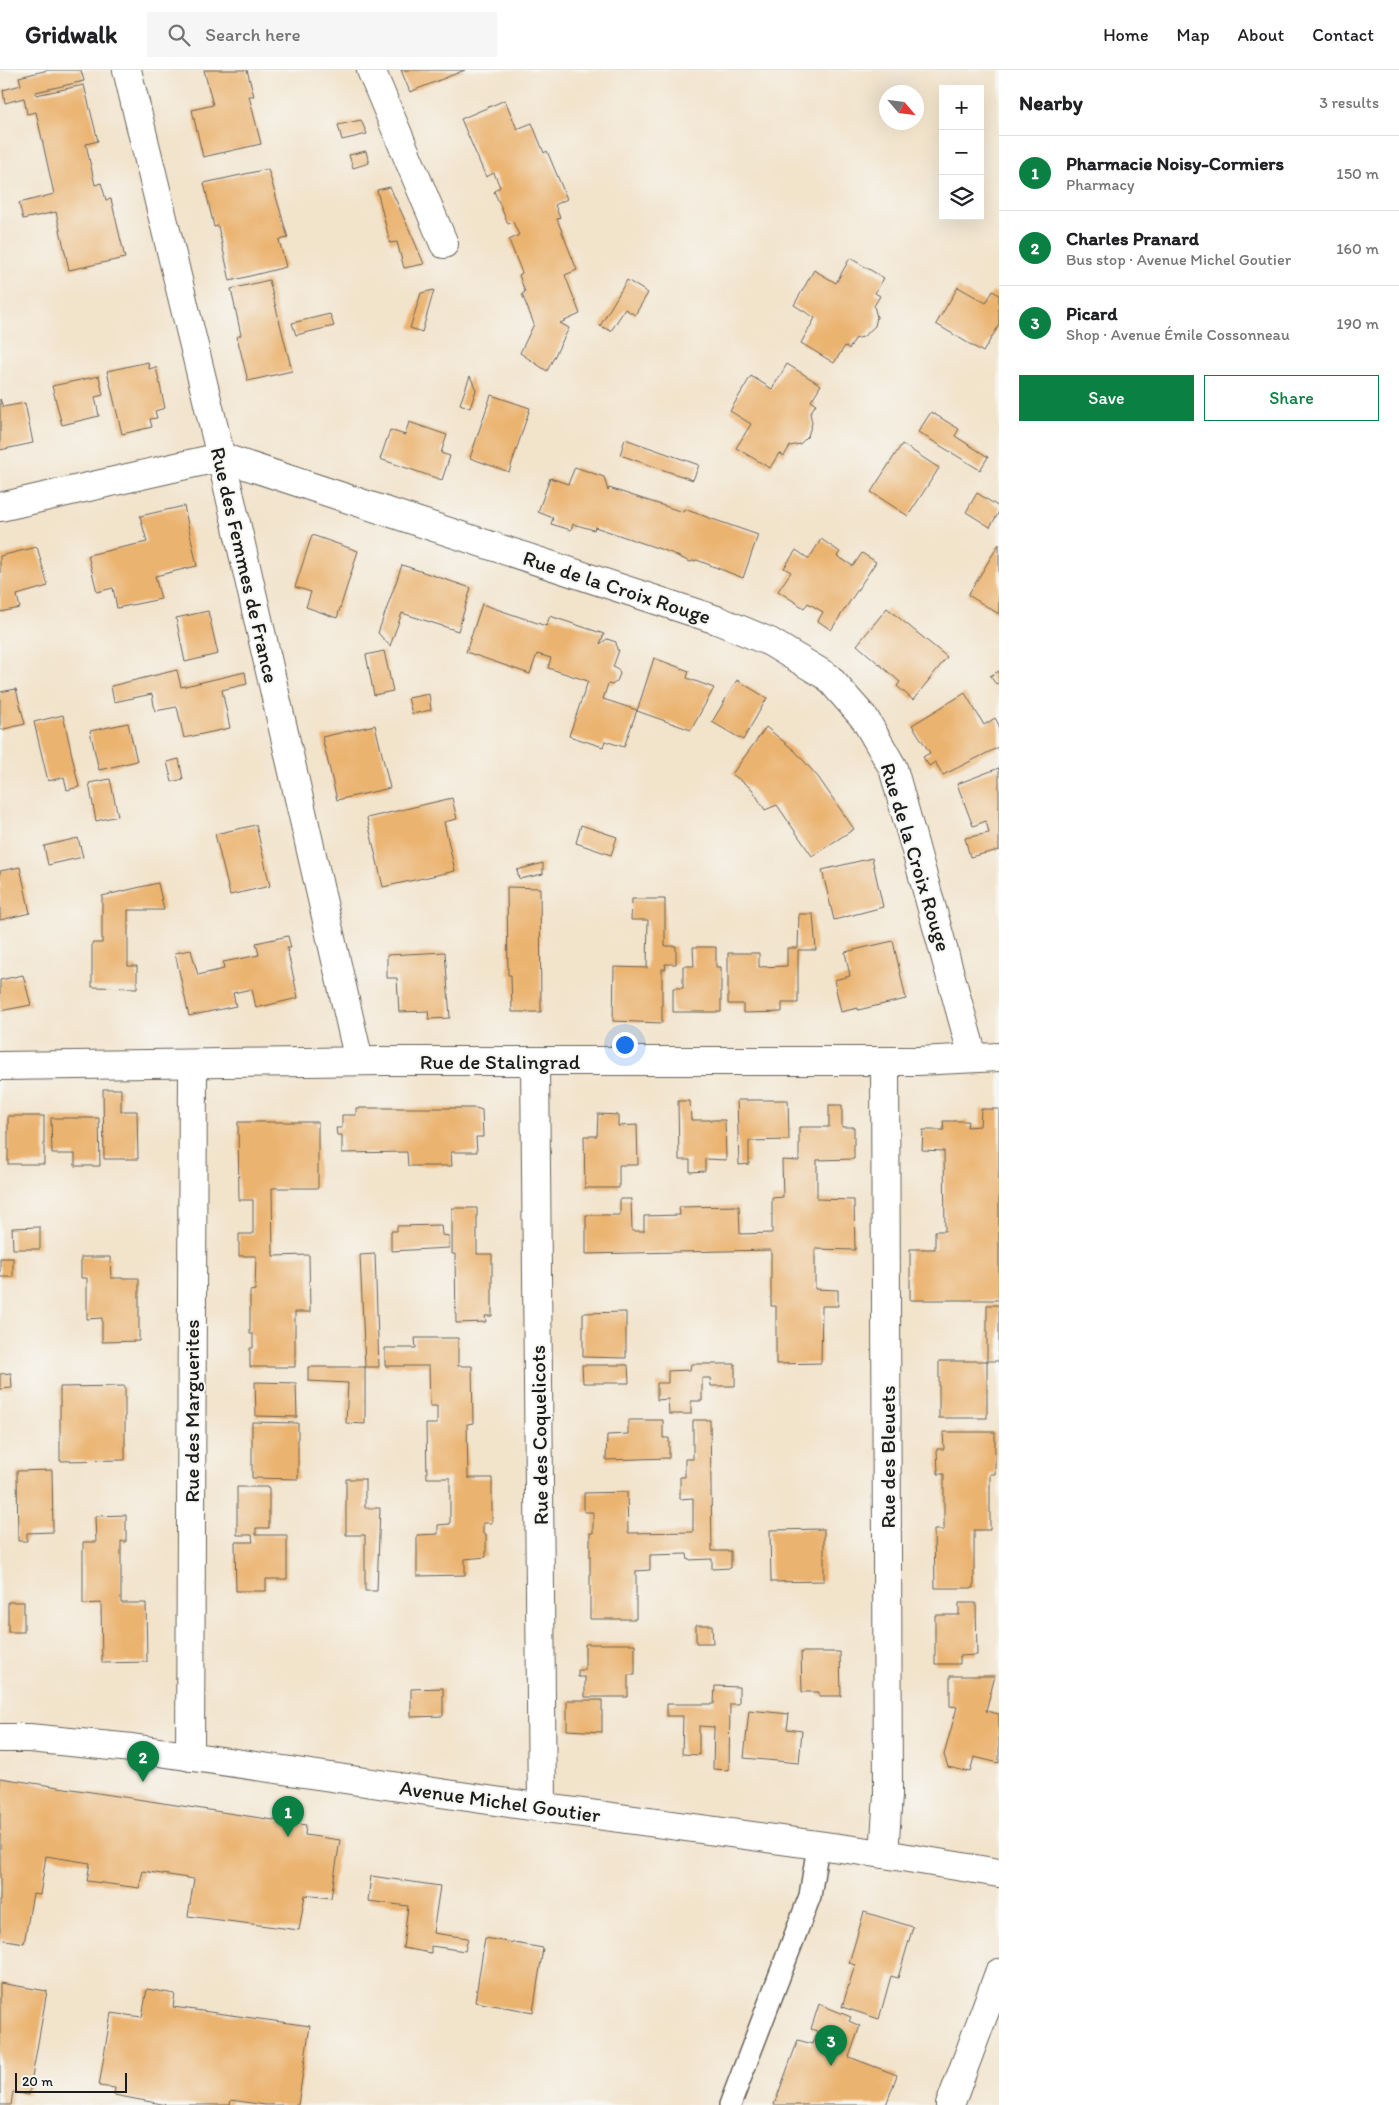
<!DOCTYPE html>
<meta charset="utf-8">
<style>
:root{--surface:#fff;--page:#f6f6f6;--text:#202124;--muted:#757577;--line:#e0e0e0;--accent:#0b8043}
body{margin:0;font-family:Itim,sans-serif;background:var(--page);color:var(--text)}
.controls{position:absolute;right:15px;top:15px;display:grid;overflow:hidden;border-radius:0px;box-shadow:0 5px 20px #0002}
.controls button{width:45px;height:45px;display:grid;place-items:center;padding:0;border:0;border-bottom:1px solid var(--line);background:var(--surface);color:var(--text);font:25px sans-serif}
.compass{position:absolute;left:879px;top:15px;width:45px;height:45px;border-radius:50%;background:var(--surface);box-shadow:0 5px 20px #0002;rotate:118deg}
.scale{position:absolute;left:15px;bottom:12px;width:112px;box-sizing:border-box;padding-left:5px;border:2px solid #1c1c1c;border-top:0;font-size:14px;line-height:18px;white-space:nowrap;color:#1c1c1c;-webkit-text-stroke:4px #f6f6f2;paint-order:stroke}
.you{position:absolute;left:624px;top:974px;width:18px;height:18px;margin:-12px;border:4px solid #fff;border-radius:50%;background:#1a73e8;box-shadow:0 0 0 8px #1a73e833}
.badge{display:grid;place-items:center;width:32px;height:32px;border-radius:50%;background:var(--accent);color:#fff;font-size:16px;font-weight:700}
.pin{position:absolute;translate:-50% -41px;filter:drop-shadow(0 1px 2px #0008)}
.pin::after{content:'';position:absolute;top:26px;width:18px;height:15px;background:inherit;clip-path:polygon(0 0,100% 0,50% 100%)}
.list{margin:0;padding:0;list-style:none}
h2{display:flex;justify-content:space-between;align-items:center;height:65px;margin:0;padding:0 20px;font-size:21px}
h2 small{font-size:16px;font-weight:400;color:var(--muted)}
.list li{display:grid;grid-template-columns:32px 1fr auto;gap:15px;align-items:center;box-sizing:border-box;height:75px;padding:0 20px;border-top:1px solid var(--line)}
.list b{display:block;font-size:19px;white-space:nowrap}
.list p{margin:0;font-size:16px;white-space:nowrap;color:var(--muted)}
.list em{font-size:16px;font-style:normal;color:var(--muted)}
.actions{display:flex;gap:10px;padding:15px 20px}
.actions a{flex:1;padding:11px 0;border:1px solid var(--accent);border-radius:0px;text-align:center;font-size:18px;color:var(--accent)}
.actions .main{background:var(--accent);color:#fff}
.icon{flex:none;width:28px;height:28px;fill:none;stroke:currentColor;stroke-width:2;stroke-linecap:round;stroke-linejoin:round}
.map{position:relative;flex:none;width:999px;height:2035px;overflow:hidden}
header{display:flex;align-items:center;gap:30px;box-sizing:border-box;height:70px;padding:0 25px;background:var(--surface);border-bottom:1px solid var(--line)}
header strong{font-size:24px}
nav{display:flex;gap:28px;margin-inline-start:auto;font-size:18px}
.search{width:350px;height:45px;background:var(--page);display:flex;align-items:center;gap:12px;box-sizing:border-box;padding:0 18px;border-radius:0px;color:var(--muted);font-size:19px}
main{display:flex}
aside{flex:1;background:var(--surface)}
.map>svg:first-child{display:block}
</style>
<header>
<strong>Gridwalk</strong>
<div class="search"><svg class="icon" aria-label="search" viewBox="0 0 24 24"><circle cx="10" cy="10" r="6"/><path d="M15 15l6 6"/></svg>Search here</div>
<nav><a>Home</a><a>Map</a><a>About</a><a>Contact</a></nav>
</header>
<main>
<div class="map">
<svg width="999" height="2035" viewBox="0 0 999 2035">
<rect width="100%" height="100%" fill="#f6f6f2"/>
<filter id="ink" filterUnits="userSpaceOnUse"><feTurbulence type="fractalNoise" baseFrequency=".02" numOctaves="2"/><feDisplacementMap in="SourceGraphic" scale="10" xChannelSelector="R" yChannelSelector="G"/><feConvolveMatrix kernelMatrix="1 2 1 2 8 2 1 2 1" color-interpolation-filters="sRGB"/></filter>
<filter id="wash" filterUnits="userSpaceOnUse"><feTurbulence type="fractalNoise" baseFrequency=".0096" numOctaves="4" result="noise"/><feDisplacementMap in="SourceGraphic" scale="20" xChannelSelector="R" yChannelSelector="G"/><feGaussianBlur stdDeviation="1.12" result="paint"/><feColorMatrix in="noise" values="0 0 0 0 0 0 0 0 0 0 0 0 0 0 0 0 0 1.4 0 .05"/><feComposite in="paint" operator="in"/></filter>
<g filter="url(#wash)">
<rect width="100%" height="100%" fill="#f2e3cb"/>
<g id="blocks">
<g fill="#ebb36f">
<polygon points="48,0 81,0 84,11 36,22 36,25 84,15 98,71 86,74 95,115 101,113 106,130 111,129 125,188 69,200 56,142 23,149 19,133 54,124 36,42 27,44 24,28 5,33 3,20 21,15 19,7"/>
<polygon points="204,0 247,0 254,26 249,26 261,74 203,87 192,40 213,35"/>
<polygon points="401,0 465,0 410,22"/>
<polygon points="505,30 517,59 532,53 544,83 547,81 567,129 555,135 560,148 557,149 577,200 565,205 580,244 560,253 569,258 547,301 520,283 534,254 522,224 525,222 519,205 522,203 509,170 519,165 513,152 508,154 494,121 500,117 494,103 486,107 461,49"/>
<polygon points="361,50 367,64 342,70 338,55"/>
<polygon points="366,81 369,93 353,98 349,85"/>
<polygon points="268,99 288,168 279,170 286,197 230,211 218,156 214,157 204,113"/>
<polygon points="390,117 413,168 424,194 404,198 397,172 390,173 377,120"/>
<polygon points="850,188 884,208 875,223 880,226 874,236 877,247 875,256 863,267 855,269 849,279 845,276 834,293 801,273 815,248 794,235 814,200 836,213"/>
<polygon points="269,210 292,301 248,311 237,267 241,265 231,219"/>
<polygon points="627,210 648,223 635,245 625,239 611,261 600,256"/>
<polygon points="958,217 986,233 993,221 999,225 999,255 983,282 936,254"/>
<polygon points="434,220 422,262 410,258 421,223"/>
<polygon points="330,244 334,256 296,265 292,253"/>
<polygon points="148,292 149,299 156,297 165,338 155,341 157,348 150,349 152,357 122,364 107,301"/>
<polygon points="787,294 821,315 811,331 816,334 810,343 812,353 808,366 800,374 790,376 784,386 779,383 770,398 736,378 751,354 730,341 751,306 772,319"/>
<polygon points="99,306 103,325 95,327 99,346 62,355 52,316"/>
<polygon points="470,306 476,320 470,338 460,334"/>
<polygon points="491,325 530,338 509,402 470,388"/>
<polygon points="0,329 3,337 25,333 33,373 0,380"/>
<polygon points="931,342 959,359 955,366 988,387 980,400 918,362"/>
<polygon points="409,352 447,365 441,383 450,386 442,410 380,389 390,360 405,365"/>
<polygon points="625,369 699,395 693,410 620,385"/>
<polygon points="902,374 939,398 908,446 871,422"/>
<polygon points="575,397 604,407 608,421 609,418 683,442 684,439 758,465 743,508 697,490 690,492 669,482 595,457 594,460 573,454 571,460 551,454 553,448 538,442 550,408 568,414"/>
<polygon points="977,423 999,437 999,442 990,457 966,442"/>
<polygon points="184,436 197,496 155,506 161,529 117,538 113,518 97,522 88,485 147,472 140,446"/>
<polygon points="312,465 358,481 337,548 306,537 311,522 295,517"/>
<polygon points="821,469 840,482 837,486 853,496 862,483 876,492 831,560 818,551 823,542 808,533 804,538 778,521 791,502 784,498 796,480 809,489"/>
<polygon points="999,474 999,544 968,525"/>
<polygon points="37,477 48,516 17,525 20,538 0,542 0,486"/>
<polygon points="402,495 471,518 458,561 402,543 390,576 378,563"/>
<polygon points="482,534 546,556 550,546 604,564 600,574 607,569 616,572 617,580 619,580 613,597 618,599 620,604 617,611 612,615 608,614 603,629 637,640 624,677 605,671 603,677 569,666 588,611 548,598 551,588 537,584 530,604 466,582"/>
<polygon points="887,538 947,587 913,630 897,616 900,612 857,575"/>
<polygon points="208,541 218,584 185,592 176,548"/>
<polygon points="384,581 393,621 374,625 366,585"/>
<polygon points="654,588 689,601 687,608 714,618 691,660 637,641"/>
<polygon points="177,600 181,617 245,602 247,614 222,620 230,658 184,668 177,637 155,641 152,624 114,632 111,616"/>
<polygon points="999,601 999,612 996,614 990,606"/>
<polygon points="737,610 767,628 743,670 712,652"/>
<polygon points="16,619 25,654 0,660 0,622"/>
<polygon points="965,623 984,655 995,648 999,655 999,677 943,705 935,692 929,696 923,687 930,683 912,655"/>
<polygon points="429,624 431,640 412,644 408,628"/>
<polygon points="63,645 79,717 67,720 64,707 48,711 34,652"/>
<polygon points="128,653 137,691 99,700 90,661"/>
<polygon points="375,655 390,718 337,730 322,667"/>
<polygon points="766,657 795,681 818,707 854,759 812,786 777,735 765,740 752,719 732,704"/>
<polygon points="179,689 183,709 172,712 167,692"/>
<polygon points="999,698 999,780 970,787 965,768 989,763 986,751 973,756 957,714"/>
<polygon points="110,709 118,746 96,751 89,713"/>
<polygon points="452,728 457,749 444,752 455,801 383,817 367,748"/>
<polygon points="256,755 270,816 230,825 215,764"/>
<polygon points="581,755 617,767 611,785 576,773"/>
<polygon points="78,768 83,787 48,795 44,776"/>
<polygon points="872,788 883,837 834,850 822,800"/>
<polygon points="543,793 543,804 519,809 517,800"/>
<polygon points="20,797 30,843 0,850 0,801"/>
<polygon points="158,813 164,840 128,840 128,896 137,896 137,918 92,917 92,873 102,873 102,826"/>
<polygon points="507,817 540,818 541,942 512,942 511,905 508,905"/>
<polygon points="632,829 665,829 665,876 676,876 676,894 665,894 666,899 662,899 662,953 613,951 614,897 647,898 648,850 631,850"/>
<polygon points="799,844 813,844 816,880 798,880 798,933 782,933 782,942 743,943 743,934 728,934 728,883 759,883 759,897 787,896 787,878 798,878"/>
<polygon points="288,866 291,878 287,878 298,928 256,938 252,919 233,923 236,936 189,946 175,883 191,880 198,905 224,899 223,892 259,885 256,873"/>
<polygon points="893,871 906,929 858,940 858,938 841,942 834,910 850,906 845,882"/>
<polygon points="693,877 716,877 716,897 721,897 721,942 673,942 673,918 683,918 683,896 694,896"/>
<polygon points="445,882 450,948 429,949 428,941 399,942 397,908 387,908 387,885"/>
<polygon points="23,905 31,935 0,941 0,910"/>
<polygon points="103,1019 121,1019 121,1041 137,1041 138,1089 104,1089"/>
<polygon points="737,1030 788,1030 789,1070 749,1071 749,1094 739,1095"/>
<polygon points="678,1031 690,1031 691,1050 725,1050 726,1090 705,1089 705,1101 690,1102 690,1090 679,1090"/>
<polygon points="829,1035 842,1035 842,1057 854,1057 854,1089 817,1090 817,1129 854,1130 855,1180 815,1179 815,1219 838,1220 838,1236 822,1236 821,1293 776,1294 776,1236 771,1236 771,1180 586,1184 586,1145 620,1145 620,1129 631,1129 632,1161 644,1161 644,1146 680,1145 679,1137 739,1136 740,1164 772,1163 772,1128 783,1127 782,1090 799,1091 799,1057 829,1057"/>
<polygon points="356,1038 476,1038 482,1040 483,1067 476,1067 477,1082 451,1082 452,1096 408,1096 407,1082 342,1083 342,1065 337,1065 336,1058 342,1058 342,1045 356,1045"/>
<polygon points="981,1039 999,1039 999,1230 910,1230 910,1179 935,1179 935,1161 945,1161 944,1081 922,1080 923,1060 944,1060 943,1051 968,1051 967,1057 980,1056"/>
<polygon points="598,1044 618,1045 618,1056 637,1055 638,1095 619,1095 619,1118 585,1118 584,1066 597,1066"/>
<rect x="8" y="1046" width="36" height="48"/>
<polygon points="51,1048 99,1048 100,1096 75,1096 75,1084 52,1084"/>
<polygon points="238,1052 318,1052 318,1118 272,1118 273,1186 309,1185 310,1242 295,1242 295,1297 250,1297 250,1278 253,1278 253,1264 250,1264 250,1221 255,1220 256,1186 239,1186 239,1164 253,1164 253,1130 239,1130"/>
<polygon points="452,1138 477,1138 477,1184 492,1184 492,1246 485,1246 486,1252 456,1253 455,1184 452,1184"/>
<polygon points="441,1155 442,1165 449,1166 449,1178 391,1181 391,1161 397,1161 397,1156"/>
<polygon points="40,1157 40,1179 13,1179 12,1158"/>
<polygon points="375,1184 379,1297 365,1297 360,1185"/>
<polygon points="81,1187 110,1187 111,1208 139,1208 139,1271 102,1272 102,1248 87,1249 87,1208 81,1208"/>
<rect x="0" y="1188" width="13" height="19"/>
<rect x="987" y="1235" width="12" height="56"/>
<polygon points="626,1242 626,1288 583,1287 583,1243"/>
<polygon points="415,1268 458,1268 458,1296 472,1296 473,1353 467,1354 468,1408 492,1408 492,1453 483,1453 483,1464 486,1464 486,1487 465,1489 465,1505 417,1506 417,1465 438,1464 438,1455 450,1454 450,1408 427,1408 426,1354 437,1354 437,1336 430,1336 429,1296 385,1296 385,1278 416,1278"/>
<rect x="939" y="1291" width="48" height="57"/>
<polygon points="691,1294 735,1294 735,1316 711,1316 710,1308 702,1308 702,1331 691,1331 691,1344 669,1344 668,1329 657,1330 657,1313 668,1313 668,1301 690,1300"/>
<polygon points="582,1295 628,1295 629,1313 583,1313"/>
<polygon points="308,1297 365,1297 365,1354 346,1353 348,1313 308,1311"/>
<polygon points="11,1303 12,1318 0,1319 0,1304"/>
<polygon points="255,1312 296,1313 297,1347 256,1346"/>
<polygon points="125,1316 125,1390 60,1391 60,1317"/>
<polygon points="628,1350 663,1350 663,1368 669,1368 669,1388 606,1390 607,1365 628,1364"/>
<polygon points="693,1350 710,1350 712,1481 731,1481 731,1498 712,1499 712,1489 688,1490 687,1484 650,1485 650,1500 636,1501 636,1549 590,1549 590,1463 593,1463 593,1442 584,1442 584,1423 627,1422 628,1463 693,1462 693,1428 680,1429 680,1407 685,1407 685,1389 693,1389"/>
<polygon points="252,1352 298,1353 298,1409 252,1408"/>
<polygon points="943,1362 995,1362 995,1404 990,1404 990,1460 974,1460 974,1518 935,1518 934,1460 944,1460 944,1404 938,1404 937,1379 944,1379"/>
<polygon points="52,1400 53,1462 27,1463 27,1471 18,1471 17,1401"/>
<polygon points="346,1409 365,1409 365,1438 380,1438 377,1521 365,1521 365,1465 346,1465"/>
<polygon points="237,1417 269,1417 269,1458 256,1458 256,1465 287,1465 287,1509 266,1509 266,1521 236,1521 235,1472 253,1472 252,1465 237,1465"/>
<polygon points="126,1445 126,1472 121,1471 121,1533 146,1533 147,1592 102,1593 101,1533 83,1534 83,1472 96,1472 95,1446"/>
<polygon points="824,1459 824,1511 771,1512 770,1460"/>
<rect x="8" y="1532" width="16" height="30"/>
<polygon points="959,1533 976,1533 977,1585 960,1586 960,1594 935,1594 935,1545 959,1545"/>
<polygon points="696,1555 712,1555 713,1573 696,1573"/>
<polygon points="585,1574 635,1574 635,1605 628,1605 628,1627 585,1627 585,1607 578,1607 578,1600 585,1600"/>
<polygon points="801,1582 840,1582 841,1626 819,1626 819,1622 802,1622"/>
<polygon points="950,1606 995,1606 986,1641 999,1644 999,1693 974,1687 970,1702 948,1697 944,1685 957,1637 950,1636"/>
<polygon points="715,1616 739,1617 739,1634 730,1634 729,1700 713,1699 714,1657 699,1656 699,1685 682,1684 683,1646 667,1646 667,1634 714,1634"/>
<polygon points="443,1618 443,1646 411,1647 411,1619"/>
<polygon points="567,1630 602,1630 602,1662 567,1660"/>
<polygon points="749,1640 789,1644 787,1659 802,1661 799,1693 744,1688"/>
<polygon points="0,1708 306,1755 305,1765 340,1770 331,1828 305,1825 299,1860 188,1846 194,1809 143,1801 139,1818 87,1811 90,1793 46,1786 40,1825 33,1824 24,1873 0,1869"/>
<polygon points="371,1806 440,1816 433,1863 468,1868 465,1881 431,1876 431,1883 403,1878 408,1836 368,1831"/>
<polygon points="864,1842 913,1857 898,1908 891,1906 879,1949 842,1937 855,1895 849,1893"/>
<polygon points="485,1868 543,1878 533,1942 475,1932"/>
<polygon points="0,1913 47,1921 29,2025 13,2022 11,2035 0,2035"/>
<polygon points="147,1919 175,1924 173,1937 310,1956 298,2035 265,2035 231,2030 230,2035 167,2035 114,2025 115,2018 99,2016 111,1943 142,1947"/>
<polygon points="819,1934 851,1947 849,1951 860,1956 849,1987 897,2005 886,2035 774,2035 798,1970 812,1974 817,1961 811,1959"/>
</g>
</g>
</g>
<g filter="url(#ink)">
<use href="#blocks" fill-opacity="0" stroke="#676259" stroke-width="1"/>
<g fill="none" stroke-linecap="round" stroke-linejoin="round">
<defs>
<polyline id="service" points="730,2035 810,1826 818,1776"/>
<g id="minor">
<polyline points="127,0 221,387 359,991"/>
<polyline points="371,0 444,174"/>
<polyline points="0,437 221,387 717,550 770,572 828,607 865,649 893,698 973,987"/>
<polyline points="535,992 542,1737"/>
<polyline points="0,996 382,991 918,991 999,987"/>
<polyline points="190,1687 193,995"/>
<polyline points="884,1784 888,1725 885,991"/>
</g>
<polyline id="tertiary" points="0,1668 29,1668 132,1678 502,1732 884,1784 999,1803"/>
<polyline id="primary" points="950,2035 999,1903"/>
</defs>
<use href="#service" stroke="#676259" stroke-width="24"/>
<use href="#minor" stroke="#676259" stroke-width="30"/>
<use href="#tertiary" stroke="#676259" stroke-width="30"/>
<use href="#primary" stroke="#676259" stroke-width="30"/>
<use href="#service" stroke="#fff" stroke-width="21"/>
<use href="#minor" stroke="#fff" stroke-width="28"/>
<use href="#tertiary" stroke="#fff" stroke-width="28"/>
<use href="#primary" stroke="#fff" stroke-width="28"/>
</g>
</g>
<g text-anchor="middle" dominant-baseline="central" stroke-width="4" stroke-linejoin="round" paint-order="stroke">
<g font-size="21" fill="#1c1c1c" stroke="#f6f6f2">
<text transform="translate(245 495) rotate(77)">Rue des Femmes de France</text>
<text transform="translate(617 517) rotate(18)">Rue de la Croix Rouge</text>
<text transform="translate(916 787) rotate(73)">Rue de la Croix Rouge</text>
<text x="500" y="991">Rue de Stalingrad</text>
<text transform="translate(191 1341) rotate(-90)">Rue des Marguerites</text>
<text transform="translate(539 1365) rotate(-91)">Rue des Coquelicots</text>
<text transform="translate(887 1387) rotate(-90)">Rue des Bleuets</text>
<text transform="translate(500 1731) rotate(8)">Avenue Michel Goutier</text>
</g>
</g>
</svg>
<div class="controls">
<button>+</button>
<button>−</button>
<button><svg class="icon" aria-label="layers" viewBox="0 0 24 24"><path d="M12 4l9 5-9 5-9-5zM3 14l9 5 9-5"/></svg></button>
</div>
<svg class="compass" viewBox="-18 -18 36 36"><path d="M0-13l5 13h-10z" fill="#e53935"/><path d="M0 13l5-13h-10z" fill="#757577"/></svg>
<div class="scale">20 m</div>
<div class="you"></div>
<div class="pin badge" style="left:288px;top:1767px">1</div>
<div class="pin badge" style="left:143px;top:1712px">2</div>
<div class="pin badge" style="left:831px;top:1996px">3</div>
</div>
<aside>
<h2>Nearby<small>3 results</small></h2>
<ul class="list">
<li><span class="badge">1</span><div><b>Pharmacie Noisy-Cormiers</b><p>Pharmacy</p></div><em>150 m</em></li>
<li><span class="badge">2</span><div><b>Charles Pranard</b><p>Bus stop · Avenue Michel Goutier</p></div><em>160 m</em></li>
<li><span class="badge">3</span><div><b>Picard</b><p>Shop · Avenue Émile Cossonneau</p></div><em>190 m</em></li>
</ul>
<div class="actions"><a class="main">Save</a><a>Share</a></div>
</aside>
</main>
